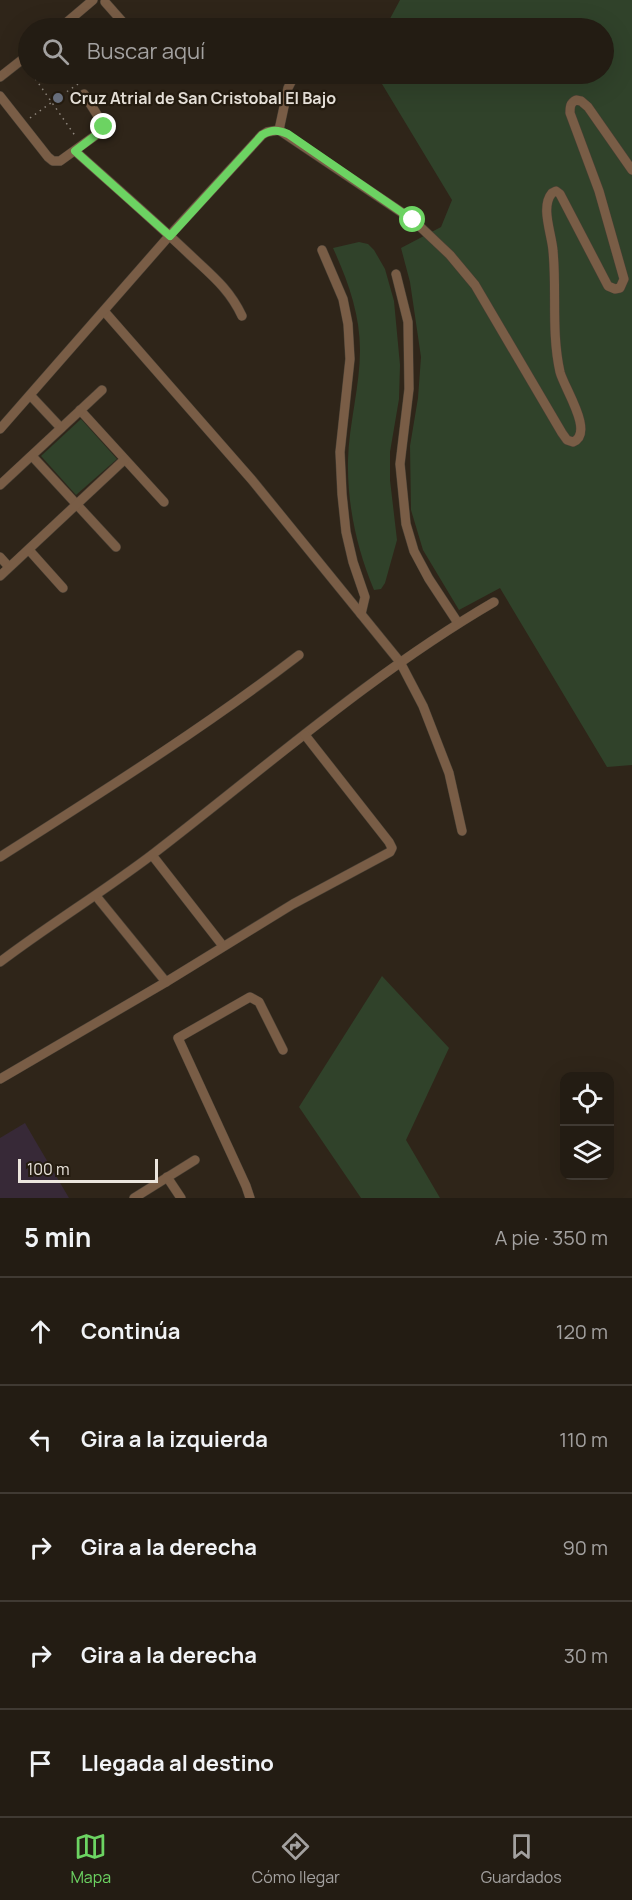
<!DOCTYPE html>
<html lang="es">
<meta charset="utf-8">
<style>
:root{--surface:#231c13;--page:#2b251c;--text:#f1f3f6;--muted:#a3a1a0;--line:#403a33;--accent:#6cd362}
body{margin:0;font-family:Manrope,sans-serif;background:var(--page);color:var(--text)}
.controls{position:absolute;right:18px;bottom:18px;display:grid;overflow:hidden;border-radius:12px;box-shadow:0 6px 24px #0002}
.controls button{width:54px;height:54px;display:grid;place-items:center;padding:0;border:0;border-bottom:2px solid var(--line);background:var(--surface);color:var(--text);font:30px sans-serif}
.scale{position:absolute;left:18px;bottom:15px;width:140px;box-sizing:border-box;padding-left:6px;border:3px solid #ece6de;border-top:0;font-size:16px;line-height:21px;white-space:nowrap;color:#ece6de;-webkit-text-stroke:4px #251c10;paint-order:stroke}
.stop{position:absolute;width:18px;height:18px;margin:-14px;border:4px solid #6cd362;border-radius:50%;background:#fff}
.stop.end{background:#6cd362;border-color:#fff;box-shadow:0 2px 6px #0008}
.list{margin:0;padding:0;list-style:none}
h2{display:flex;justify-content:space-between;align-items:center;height:78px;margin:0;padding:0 24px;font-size:26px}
h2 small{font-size:20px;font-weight:400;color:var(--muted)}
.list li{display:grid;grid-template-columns:39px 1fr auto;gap:18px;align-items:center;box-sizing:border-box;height:108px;padding:0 24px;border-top:2px solid var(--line)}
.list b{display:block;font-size:22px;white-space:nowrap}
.list em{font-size:20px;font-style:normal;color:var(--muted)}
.icon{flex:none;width:33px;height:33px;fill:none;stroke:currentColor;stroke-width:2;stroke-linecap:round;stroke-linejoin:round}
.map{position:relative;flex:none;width:632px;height:1198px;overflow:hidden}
.search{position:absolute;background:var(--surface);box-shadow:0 6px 24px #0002;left:18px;right:18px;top:18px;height:66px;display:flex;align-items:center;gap:15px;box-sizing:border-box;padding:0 21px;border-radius:33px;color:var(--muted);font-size:22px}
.sheet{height:618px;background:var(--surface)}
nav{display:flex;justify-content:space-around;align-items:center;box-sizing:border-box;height:84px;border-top:2px solid var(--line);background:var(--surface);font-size:16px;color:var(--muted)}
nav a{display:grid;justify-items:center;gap:3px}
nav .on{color:var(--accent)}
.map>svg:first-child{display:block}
</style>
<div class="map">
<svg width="632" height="1198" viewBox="0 0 632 1198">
<rect width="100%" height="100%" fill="#2f2519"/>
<polygon fill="#372937" points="25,1123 36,1142 69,1198 0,1198 0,1138"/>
<g fill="#30422a">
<polygon points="400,0 632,0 632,765 607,767 500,588 459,610 423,550 411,510 410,446 418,398 421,357 410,282 401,248 441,227 452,200 376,74 604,74 604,28 385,28"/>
<path d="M359 242 368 244 374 250 385 269 394 301 400 365 399 399 390 452V480L397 540 385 583 381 589 374 590C357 549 347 505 348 460 349 423 360 387 360 350 360 314 348 281 333 248Z"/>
<polygon points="81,419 117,459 76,495 41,456"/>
<polygon points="382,976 449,1048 406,1140 440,1198 361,1198 299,1107"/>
</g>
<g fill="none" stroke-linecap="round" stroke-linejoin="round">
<defs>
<g id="minor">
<polyline points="105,2 128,28"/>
<polyline points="60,28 93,0"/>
<polyline points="313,28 314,26"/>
<polyline points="0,77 28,55"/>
<polyline points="0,96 48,157 53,161 60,161 103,130 103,124 84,94"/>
<polyline points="279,130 288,88 295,74"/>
<path d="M75 151C113 185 151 218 188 253 210 274 229 288 242 316"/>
<polyline points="322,250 343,299 348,324 350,359 340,452 342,494 346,532 353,562 365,597 361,614"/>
<polyline points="396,274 408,322 409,389 400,464 406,524 414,551 429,579 458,623"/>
<polyline points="104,311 252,480 400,662 423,706 449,773 462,831"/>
<polyline points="31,396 61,428"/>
<polyline points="80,410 164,502"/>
<path d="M0 429 170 235 262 135 267 132 279 130 413 220 450 255 475 285 562 433 567 440 573 442C595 433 564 388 560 372 551 332 557 291 553 251 552 234 540 207 552 193L556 191 560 194 608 286 615 289 620 288 624 279 599 191 570 113C570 107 570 103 576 100L581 101 588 107 632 170"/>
<polyline points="32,456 116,547"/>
<polyline points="0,485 102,390"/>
<polyline points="29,550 63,588"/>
<polyline points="0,557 9,567"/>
<polyline points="0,576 124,460"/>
<polyline points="152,855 223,946"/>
<path d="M0 857C102 792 204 728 299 655"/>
<polyline points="96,896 166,982"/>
<path d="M0 962C50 924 103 892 153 854 265 768 372 673 494 602"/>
<polyline points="0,1079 166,982 293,904 390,852 392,848 389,842 305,735"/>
<polyline points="167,1177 181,1198"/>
<polyline points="134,1198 195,1160"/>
<polyline points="250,1198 246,1186 178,1038 250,997 259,1002 283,1050"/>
</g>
</defs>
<use href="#minor" stroke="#494035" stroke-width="10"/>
<g stroke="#90887e" stroke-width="1.5" stroke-dasharray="1.5 4.5" stroke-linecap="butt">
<polyline points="32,74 76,137"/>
<polygon points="59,93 63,99 57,103 53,97"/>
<polyline points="62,95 78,84"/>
<polyline points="30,118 55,100"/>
</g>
<use href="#minor" stroke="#795d46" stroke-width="9"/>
</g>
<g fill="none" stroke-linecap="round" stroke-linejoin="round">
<path stroke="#6cd362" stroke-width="8" d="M104 127 100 132 75 151 170 236 262 135C272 129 279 130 288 134L413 220"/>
</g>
<circle fill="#6b7280" stroke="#251c10" stroke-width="2" cx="58" cy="98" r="6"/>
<g text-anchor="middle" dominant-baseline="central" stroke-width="4.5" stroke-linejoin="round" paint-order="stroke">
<g font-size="16" font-weight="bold" fill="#ece6de" stroke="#251c10" text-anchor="start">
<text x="70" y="98">Cruz Atrial de San Cristobal El Bajo</text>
</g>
</g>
</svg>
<div class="controls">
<button><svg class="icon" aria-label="locate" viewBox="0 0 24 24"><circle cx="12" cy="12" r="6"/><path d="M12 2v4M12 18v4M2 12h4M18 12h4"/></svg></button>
<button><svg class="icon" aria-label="layers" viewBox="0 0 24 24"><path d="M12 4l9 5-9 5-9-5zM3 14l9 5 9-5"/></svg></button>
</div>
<div class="scale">100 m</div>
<div class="stop" style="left:413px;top:220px"></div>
<div class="stop end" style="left:104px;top:127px"></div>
<div class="search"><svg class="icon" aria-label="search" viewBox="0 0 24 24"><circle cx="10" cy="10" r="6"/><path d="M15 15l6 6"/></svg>Buscar aquí</div>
</div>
<section class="sheet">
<h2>5 min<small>A pie · 350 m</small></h2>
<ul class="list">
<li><svg class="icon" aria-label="ahead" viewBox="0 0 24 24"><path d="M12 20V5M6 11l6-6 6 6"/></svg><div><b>Continúa</b></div><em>120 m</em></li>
<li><svg class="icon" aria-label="left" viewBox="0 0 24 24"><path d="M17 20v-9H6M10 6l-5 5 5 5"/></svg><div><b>Gira a la izquierda</b></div><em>110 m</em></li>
<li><svg class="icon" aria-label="right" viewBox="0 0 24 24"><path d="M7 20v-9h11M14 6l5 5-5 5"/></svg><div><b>Gira a la derecha</b></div><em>90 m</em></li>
<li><svg class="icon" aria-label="right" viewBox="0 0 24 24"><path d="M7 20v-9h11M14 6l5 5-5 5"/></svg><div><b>Gira a la derecha</b></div><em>30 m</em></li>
<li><svg class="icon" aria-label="arrive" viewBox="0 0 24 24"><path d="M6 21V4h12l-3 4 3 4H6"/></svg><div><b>Llegada al destino</b></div></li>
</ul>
</section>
<nav>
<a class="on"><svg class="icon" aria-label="map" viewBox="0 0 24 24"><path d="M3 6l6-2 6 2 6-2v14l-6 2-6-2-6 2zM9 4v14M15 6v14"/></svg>Mapa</a>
<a><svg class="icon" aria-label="directions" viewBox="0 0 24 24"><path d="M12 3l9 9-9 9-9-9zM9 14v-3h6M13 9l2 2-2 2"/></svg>Cómo llegar</a>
<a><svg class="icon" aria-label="saved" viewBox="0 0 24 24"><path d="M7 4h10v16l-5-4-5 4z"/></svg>Guardados</a>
</nav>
